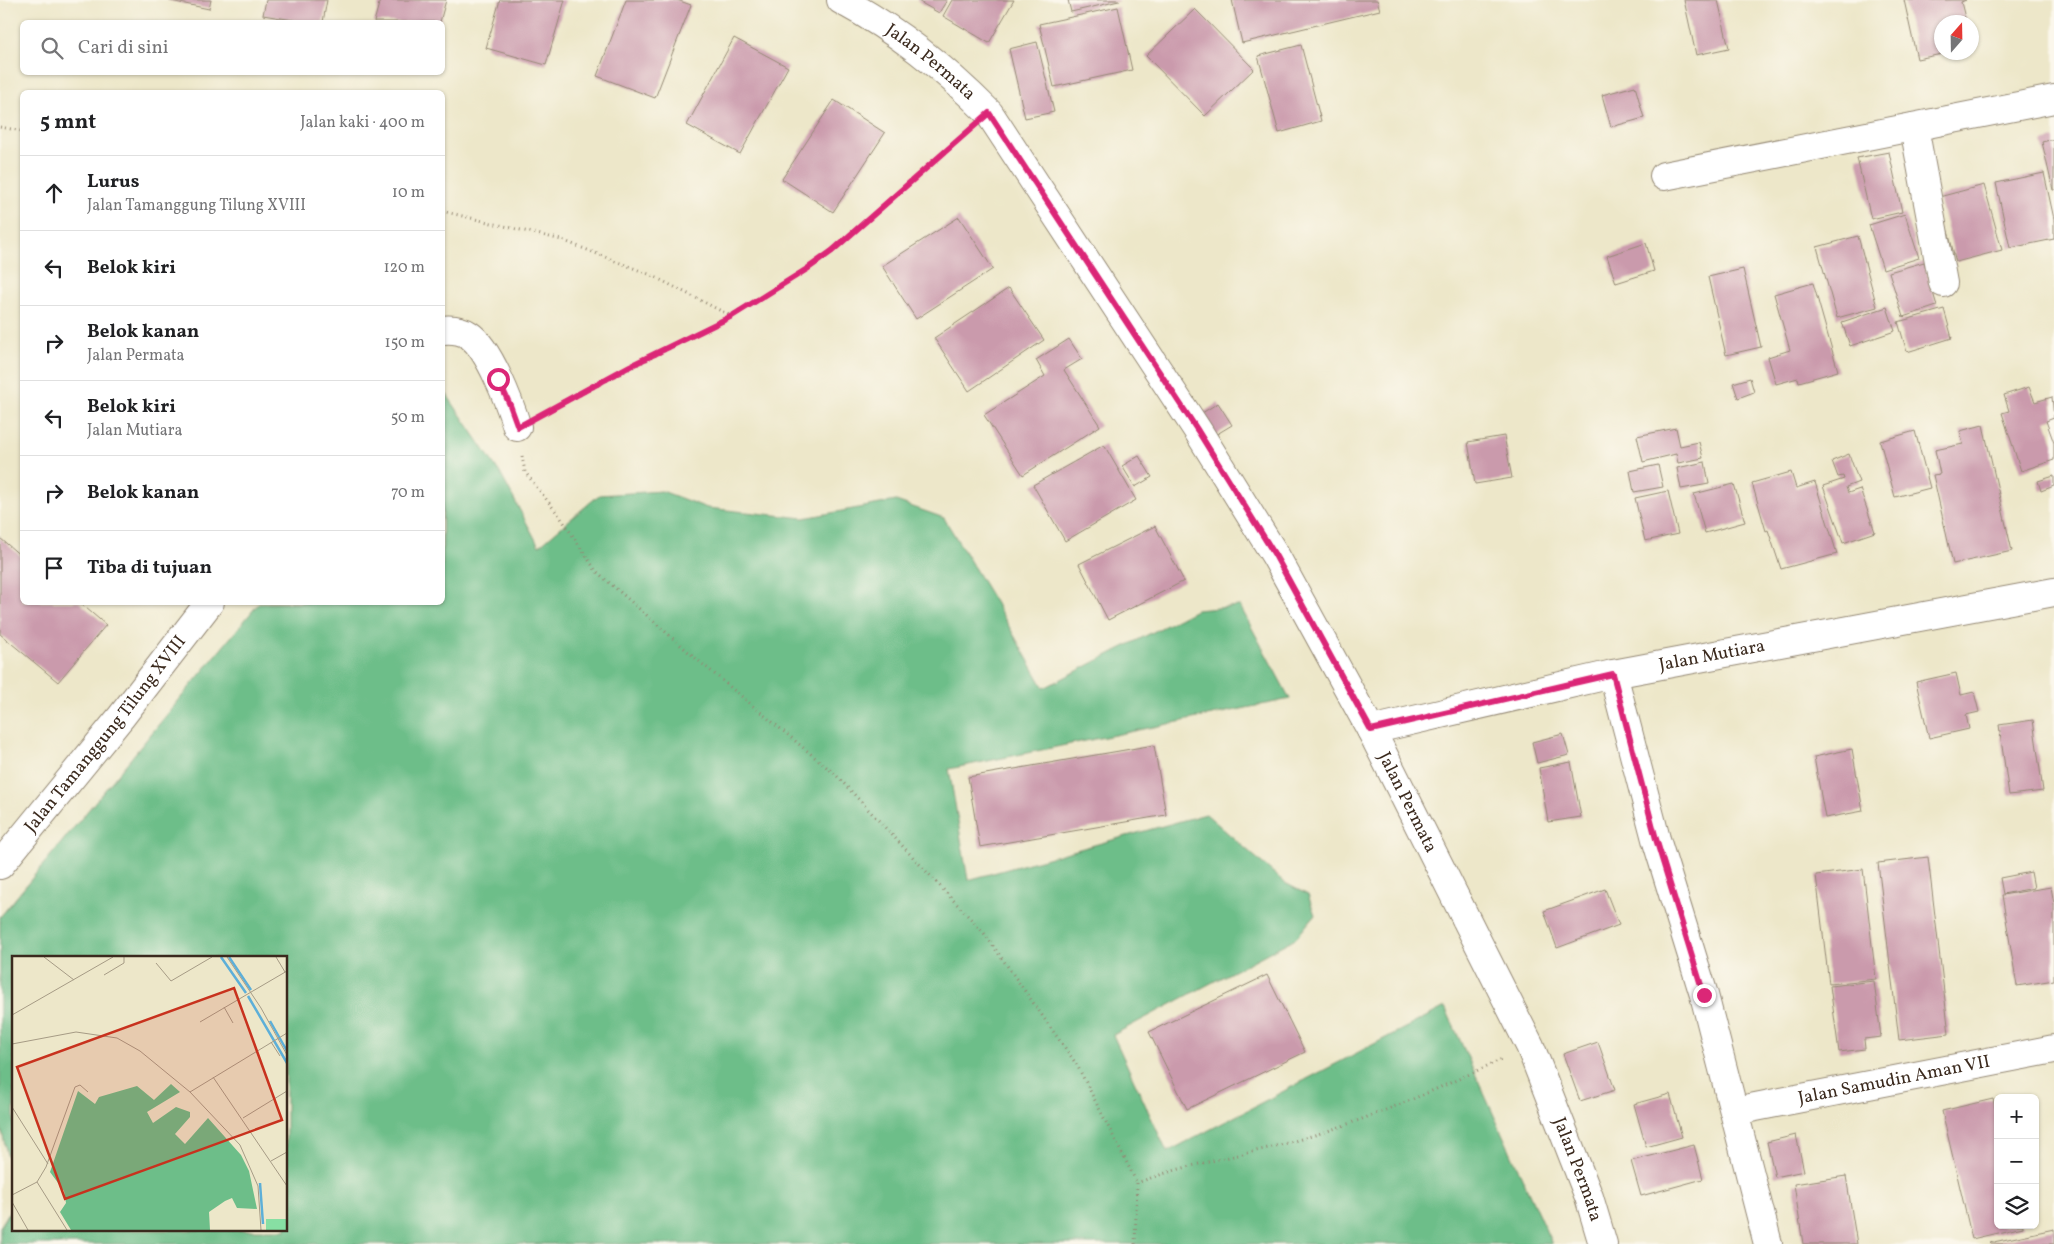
<!DOCTYPE html>
<html lang="id">
<meta charset="utf-8">
<style>
:root{--surface:#fff;--page:#f2f2f2;--text:#202124;--muted:#757577;--line:#e0e0e0}
body{margin:0;font-family:Vollkorn,serif;background:var(--page);color:var(--text)}
.controls{position:absolute;right:15px;bottom:15px;display:grid;overflow:hidden;border-radius:8px;box-shadow:0 1px 4px #0004}
.controls button{width:45px;height:45px;display:grid;place-items:center;padding:0;border:0;border-bottom:1px solid var(--line);background:var(--surface);color:var(--text);font:25px sans-serif}
.compass{position:absolute;left:1934px;top:15px;width:45px;height:45px;border-radius:50%;background:var(--surface);box-shadow:0 1px 4px #0004;rotate:20deg}
.stop{position:absolute;width:15px;height:15px;margin:-11px;border:4px solid #db2777;border-radius:50%;background:#fff}
.stop.end{background:#db2777;border-color:#fff;box-shadow:0 1px 5px #0008}
.list{margin:0;padding:0;list-style:none}
h2{display:flex;justify-content:space-between;align-items:center;height:65px;margin:0;padding:0 20px;font-size:21px}
h2 small{font-size:16px;font-weight:400;color:var(--muted)}
.list li{display:grid;grid-template-columns:32px 1fr auto;gap:15px;align-items:center;box-sizing:border-box;height:75px;padding:0 20px;border-top:1px solid var(--line)}
.list b{display:block;font-size:19px;white-space:nowrap}
.list p{margin:0;font-size:16px;white-space:nowrap;color:var(--muted)}
.list em{font-size:16px;font-style:normal;color:var(--muted)}
.icon{flex:none;width:28px;height:28px;fill:none;stroke:currentColor;stroke-width:2;stroke-linecap:round;stroke-linejoin:round}
.map{position:relative;flex:none;width:2054px;height:1244px;overflow:hidden}
.search{position:absolute;background:var(--surface);box-shadow:0 1px 4px #0004;left:20px;top:20px;width:425px;height:55px;display:flex;align-items:center;gap:12px;box-sizing:border-box;padding:0 18px;border-radius:8px;color:var(--muted);font-size:19px}
.panel{position:absolute;background:var(--surface);box-shadow:0 1px 4px #0004;left:20px;top:90px;width:425px;height:515px;border-radius:8px}
.map>svg:first-child{display:block}
</style>
<div class="map">
<svg width="2054" height="1244" viewBox="0 0 2054 1244">
<rect width="100%" height="100%" fill="#fbf7ec"/>
<filter id="ink" filterUnits="userSpaceOnUse"><feTurbulence type="fractalNoise" baseFrequency=".02" numOctaves="2"/><feDisplacementMap in="SourceGraphic" scale="10" xChannelSelector="R" yChannelSelector="G"/><feConvolveMatrix kernelMatrix="1 2 1 2 8 2 1 2 1" color-interpolation-filters="sRGB"/></filter>
<filter id="wash" filterUnits="userSpaceOnUse"><feTurbulence type="fractalNoise" baseFrequency=".0096" numOctaves="4" result="noise"/><feDisplacementMap in="SourceGraphic" scale="20" xChannelSelector="R" yChannelSelector="G"/><feGaussianBlur stdDeviation="1.12" result="paint"/><feColorMatrix in="noise" values="0 0 0 0 0 0 0 0 0 0 0 0 0 0 0 0 0 1.4 0 .05"/><feComposite in="paint" operator="in"/></filter>
<g filter="url(#wash)">
<rect width="100%" height="100%" fill="#ede7c9"/>
<path fill="#6dbe89" stroke="#547454" fill-rule="evenodd" d="M443 389 500 473 539 546 599 495 662 491 707 508 804 518 896 501 944 518 995 602 1044 688 1196 610 1240 606 1290 699 949 769 968 880 1206 814 1285 883 1308 895 1315 915 1296 938 1113 1035 1167 1152 1445 1007 1552 1244H0V1227L11 1209 13 1181 0 1123V917L259 603 442 602ZM14 958H286V1230H14Z"/>
<g id="blocks">
<g fill="#ca9aac">
<polygon points="166,0 211,0 209,9"/>
<polygon points="266,0 327,0 323,22 305,22 263,15"/>
<polygon points="380,0 446,0 440,22 374,22"/>
<polygon points="500,0 565,0 546,65 486,48"/>
<polygon points="626,0 677,0 691,5 655,98 597,76"/>
<polygon points="916,0 947,0 939,13"/>
<polygon points="952,0 1014,0 989,43 943,16"/>
<polygon points="1068,0 1119,0 1119,1 1071,12"/>
<polygon points="1232,0 1377,0 1380,10 1242,43"/>
<polygon points="1684,0 1718,0 1729,48 1696,55"/>
<polygon points="1904,0 1966,0 1961,2 1966,22 1942,22 1942,54 1917,59"/>
<polygon points="1118,7 1132,70 1054,87 1039,24"/>
<polygon points="1195,9 1254,69 1205,116 1146,56"/>
<polygon points="734,38 788,67 740,154 687,125"/>
<polygon points="1037,42 1054,112 1025,118 1009,49"/>
<polygon points="1301,45 1321,121 1279,133 1258,56"/>
<polygon points="1635,86 1644,118 1611,127 1602,95"/>
<polygon points="834,100 885,133 833,212 782,179"/>
<polygon points="2054,139 2054,190 2053,190 2042,142"/>
<polygon points="1889,152 1902,212 1871,219 1857,158"/>
<polygon points="2044,173 2054,219 2054,239 2010,248 1996,183"/>
<polygon points="1984,185 2002,250 1956,262 1939,197"/>
<polygon points="1905,214 1919,258 1883,269 1869,225"/>
<polygon points="959,217 993,269 916,319 882,266"/>
<polygon points="1858,236 1877,307 1837,318 1817,247"/>
<polygon points="1646,243 1654,271 1616,283 1607,256"/>
<polygon points="1924,262 1937,306 1903,317 1889,272"/>
<polygon points="1743,269 1761,347 1726,355 1708,277"/>
<polygon points="1813,283 1838,371 1799,382 1798,378 1776,384 1768,357 1790,350 1774,294"/>
<polygon points="1009,288 1044,340 969,391 934,338"/>
<polygon points="1887,307 1895,331 1850,346 1842,322"/>
<polygon points="1944,309 1952,338 1907,352 1898,322"/>
<polygon points="1069,339 1082,359 1064,370 1100,426 1023,475 984,415 1045,376 1036,360"/>
<polygon points="1750,378 1754,392 1738,398 1733,383"/>
<polygon points="2029,387 2035,402 2052,397 2054,418 2046,421 2054,443 2054,460 2021,471 2002,413 2009,411 2004,395"/>
<polygon points="1218,403 1232,425 1212,437 1199,415"/>
<polygon points="1983,425 2012,551 1953,564 1933,475 1940,474 1935,450 1963,444 1960,431"/>
<polygon points="1676,428 1680,446 1699,442 1703,458 1678,463 1676,454 1643,462 1637,436"/>
<polygon points="1915,431 1930,488 1895,497 1880,441"/>
<polygon points="1504,436 1512,478 1475,484 1468,442"/>
<polygon points="1104,445 1136,500 1065,541 1033,485"/>
<polygon points="1849,454 1859,482 1846,487 1848,493 1860,489 1875,532 1843,543 1823,486 1844,479 1843,476 1838,477 1832,461"/>
<polygon points="1139,456 1152,477 1135,487 1122,466"/>
<polygon points="1705,462 1709,484 1681,489 1677,468"/>
<polygon points="1658,465 1663,487 1634,492 1630,471"/>
<polygon points="1791,472 1796,488 1815,482 1837,554 1781,569 1768,530 1766,531 1752,483"/>
<polygon points="2054,476 2054,486 2041,491 2038,481"/>
<polygon points="1734,484 1745,522 1705,533 1694,494"/>
<polygon points="1668,491 1678,534 1645,541 1635,498"/>
<polygon points="1155,526 1184,581 1108,620 1079,564"/>
<polygon points="0,538 22,557 22,602 79,602 106,625 58,682 0,634"/>
<polygon points="1956,673 1961,695 1974,692 1979,712 1966,715 1969,729 1929,738 1916,682"/>
<polygon points="2033,720 2043,791 2009,795 1999,725"/>
<polygon points="1563,734 1569,755 1537,763 1532,742"/>
<polygon points="1154,745 1166,815 980,847 968,777"/>
<polygon points="1852,749 1863,811 1825,818 1814,757"/>
<polygon points="1571,762 1581,817 1548,822 1539,768"/>
<polygon points="1928,857 1949,1034 1899,1040 1878,863"/>
<polygon points="1863,869 1876,979 1829,984 1816,875"/>
<polygon points="2031,872 2034,888 2003,894 2000,878"/>
<polygon points="2051,887 2054,904 2054,980 2017,986 2002,895"/>
<polygon points="1605,889 1619,925 1557,948 1544,911"/>
<polygon points="1267,975 1305,1052 1187,1109 1149,1032"/>
<polygon points="1874,981 1881,1037 1864,1039 1865,1049 1839,1052 1830,986"/>
<polygon points="1598,1042 1615,1090 1580,1101 1563,1054"/>
<polygon points="1670,1094 1682,1137 1646,1147 1634,1104"/>
<polygon points="1993,1099 1998,1119 1998,1225 2023,1225 2023,1227 1972,1239 1942,1111"/>
<polygon points="1796,1135 1804,1171 1775,1177 1767,1142"/>
<polygon points="1694,1145 1703,1179 1641,1196 1631,1161"/>
<polygon points="1846,1176 1857,1244 1803,1244 1794,1184"/>
<polygon points="2054,1229 2054,1244 1990,1244 1989,1243"/>
</g>
</g>
</g>
<g filter="url(#ink)">
<use href="#blocks" fill-opacity="0" stroke="#948874" stroke-width="1"/>
<g fill="none" stroke-linecap="round" stroke-linejoin="round">
<defs>
<g id="minor">
<path id="s1" d="M841 0C898 31 943 67 989 113L1198 431 1275 555 1371 730 1530 1046 1589 1197 1603 1244"/>
<polyline points="1914,127 1943,283"/>
<polyline points="1664,176 2054,99"/>
<path d="M442 330C451 329 461 330 469 335 489 348 510 404 517 427"/>
<polyline points="1613,674 1656,839 1704,995 1768,1244"/>
<path id="s2" d="M1371 730 1613 674 2054 592"/>
<path id="s3" d="M0 865 121 717 210 602"/>
<path id="s4" d="M1735 1111 2054 1049"/>
</g>
</defs>
<use href="#minor" stroke="#948874" stroke-width="30"/>
<g stroke="#948874" stroke-width="3" stroke-dasharray="1 4" stroke-linecap="butt">
<polyline points="0,127 22,131"/>
<polyline points="442,211 562,240 651,275 731,316"/>
<polyline points="544,413 731,316 807,269 832,251 965,134"/>
<polyline points="522,456 525,472 561,518 596,571 700,662 835,774 984,933 1077,1065 1137,1183"/>
<path d="M1135 1244 1137 1183C1185 1164 1237 1157 1287 1143 1361 1123 1432 1092 1502 1059"/>
</g>
<use href="#minor" stroke="#fff" stroke-width="28"/>
</g>
</g>
<g fill="none" stroke-linecap="round" stroke-linejoin="round" filter="url(#ink)">
<polyline stroke="#db2777" stroke-width="6" points="498,379 510,405 518,427 630,366 732,316 807,269 832,251 989,113 1198,431 1275,555 1371,730 1613,674 1656,839 1704,995"/>
</g>
<g text-anchor="middle" dominant-baseline="central" stroke-width="4.5" stroke-linejoin="round" paint-order="stroke">
<g font-size="18" fill="#3b2a1e" stroke="#fbf7ec">
<text stroke="none"><textPath href="#s1" startOffset="109">Jalan Permata</textPath></text>
<text stroke="none"><textPath href="#s2" startOffset="349">Jalan Mutiara</textPath></text>
<text stroke="none"><textPath href="#s3" startOffset="168">Jalan Tamanggung Tilung XVIII</textPath></text>
<text stroke="none"><textPath href="#s1" startOffset="994">Jalan Permata</textPath></text>
<text stroke="none"><textPath href="#s4" startOffset="162">Jalan Samudin Aman VII</textPath></text>
<text stroke="none"><textPath href="#s1" startOffset="1399">Jalan Permata</textPath></text>
</g>
</g>
<g transform="translate(12 956)">
<rect width="275" height="275" fill="#ede7c9"/>
<path d="M254 263H275V274H254Z" fill="#87dfa3"/>
<path d="M159 128 168 136 135 156 141 167 164 151 178 156V161L163 178 173 188 196 162 229 199 237 215 245 253 225 252 220 242 213 245 197 256 198 274H59L48 256 54 247 52 235 38 216 66 135 83 148 87 141 125 130 142 144Z" fill="#6dbe89"/>
<path fill="none" stroke="#5dafd8" stroke-width="2.5" d="M209 1 234 37M217 1 239 34M236 40 275 107M258 65 275 95M248 227 251 268"/>
<path fill="none" stroke="#a69b85" stroke-width="1" d="M32 1 62 24M215 1 249 52 275 99M264 1 273 16M144 7 159 25 200 1M92 19 112 7V1M212 51 221 67M0 59 101 1M188 66 275 15M259 86 268 100M0 88 64 76 105 82 128 95 178 136 228 189 246 230 249 274M201 121 275 230M178 136 275 77M0 151 36 208M231 162 275 135M259 205 275 196M25 226 55 274M0 239 25 226 34 211 63 131 68 129 76 136M0 246 16 274"/>
<path fill="#c8321e" fill-opacity="0.15" stroke="#c8321e" stroke-width="2.5" d="M222 32 270 164 53 243 5 111Z"/>
<rect width="275" height="275" fill="none" stroke="#3b2a1e" stroke-width="2.5"/>
</g>
</svg>
<div class="controls">
<button>+</button>
<button>−</button>
<button><svg class="icon" aria-label="layers" viewBox="0 0 24 24"><path d="M12 4l9 5-9 5-9-5zM3 14l9 5 9-5"/></svg></button>
</div>
<svg class="compass" viewBox="-18 -18 36 36"><path d="M0-13l5 13h-10z" fill="#e53935"/><path d="M0 13l5-13h-10z" fill="#757577"/></svg>
<div class="stop" style="left:498px;top:379px"></div>
<div class="stop end" style="left:1704px;top:995px"></div>
<div class="search"><svg class="icon" aria-label="search" viewBox="0 0 24 24"><circle cx="10" cy="10" r="6"/><path d="M15 15l6 6"/></svg>Cari di sini</div>
<section class="panel">
<h2>5 mnt<small>Jalan kaki · 400 m</small></h2>
<ul class="list">
<li><svg class="icon" aria-label="ahead" viewBox="0 0 24 24"><path d="M12 20V5M6 11l6-6 6 6"/></svg><div><b>Lurus</b><p>Jalan Tamanggung Tilung XVIII</p></div><em>10 m</em></li>
<li><svg class="icon" aria-label="left" viewBox="0 0 24 24"><path d="M17 20v-9H6M10 6l-5 5 5 5"/></svg><div><b>Belok kiri</b></div><em>120 m</em></li>
<li><svg class="icon" aria-label="right" viewBox="0 0 24 24"><path d="M7 20v-9h11M14 6l5 5-5 5"/></svg><div><b>Belok kanan</b><p>Jalan Permata</p></div><em>150 m</em></li>
<li><svg class="icon" aria-label="left" viewBox="0 0 24 24"><path d="M17 20v-9H6M10 6l-5 5 5 5"/></svg><div><b>Belok kiri</b><p>Jalan Mutiara</p></div><em>50 m</em></li>
<li><svg class="icon" aria-label="right" viewBox="0 0 24 24"><path d="M7 20v-9h11M14 6l5 5-5 5"/></svg><div><b>Belok kanan</b></div><em>70 m</em></li>
<li><svg class="icon" aria-label="arrive" viewBox="0 0 24 24"><path d="M6 21V4h12l-3 4 3 4H6"/></svg><div><b>Tiba di tujuan</b></div></li>
</ul>
</section>
</div>
